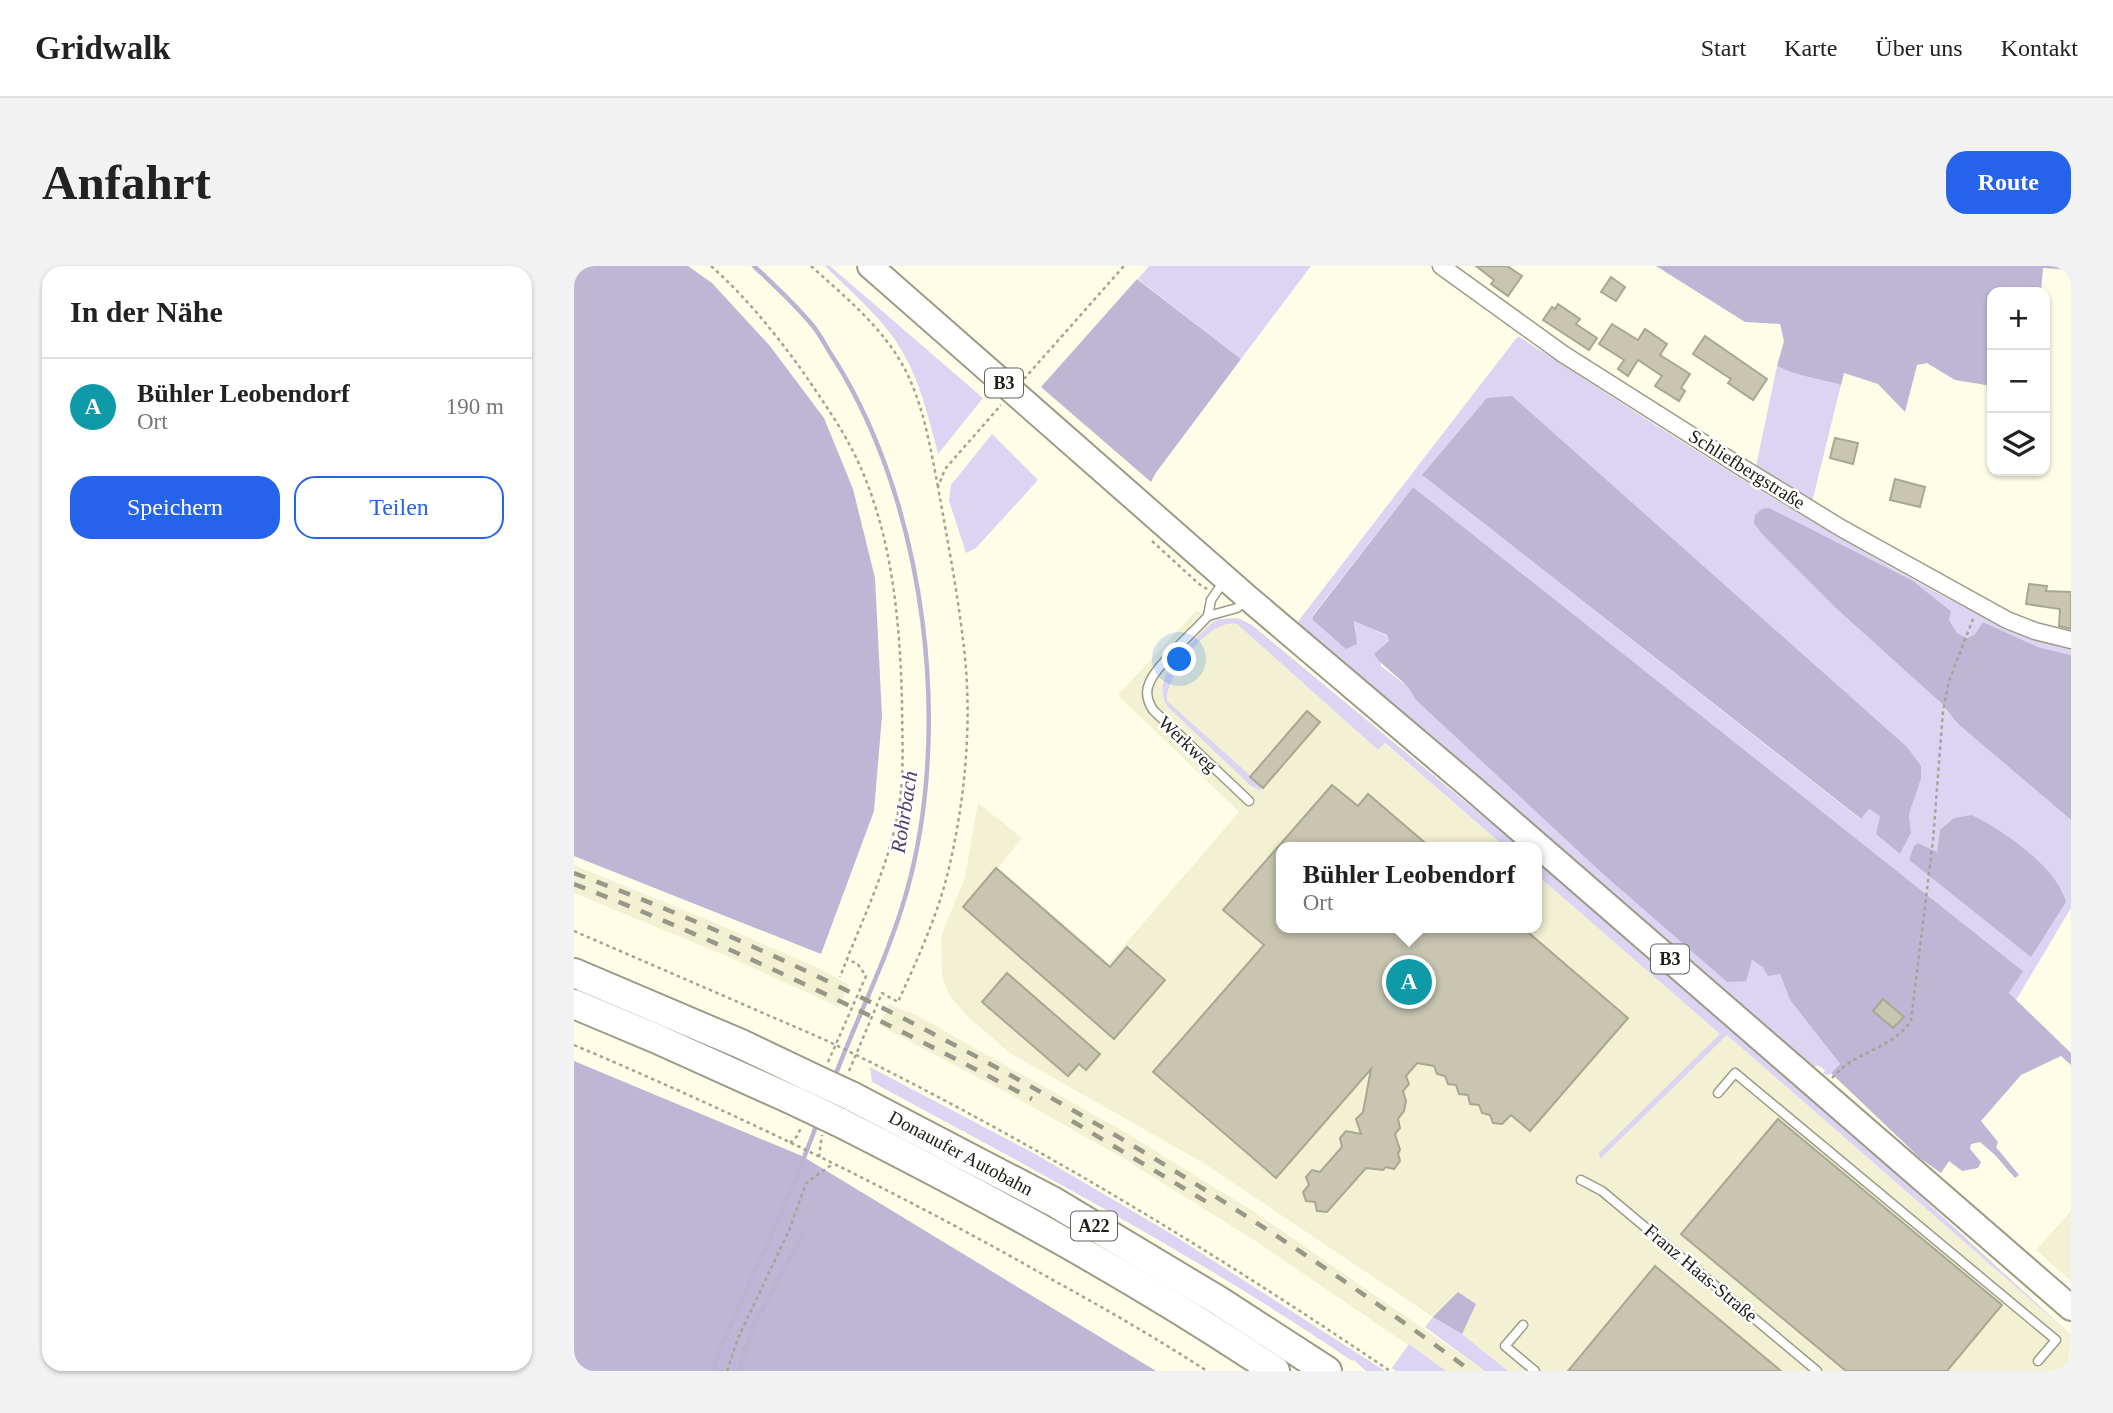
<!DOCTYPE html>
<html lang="de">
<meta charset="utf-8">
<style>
:root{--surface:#fff;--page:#f2f2f2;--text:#222;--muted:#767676;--line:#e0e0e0;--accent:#2563eb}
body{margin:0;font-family:"Times New Roman",serif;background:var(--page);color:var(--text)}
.controls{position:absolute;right:21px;top:21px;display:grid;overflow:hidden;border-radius:14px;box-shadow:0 2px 5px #0004}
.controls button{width:63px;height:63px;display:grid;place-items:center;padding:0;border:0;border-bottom:2px solid var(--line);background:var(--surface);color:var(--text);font:35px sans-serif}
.you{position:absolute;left:606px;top:394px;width:24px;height:24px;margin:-18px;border:5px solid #fff;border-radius:50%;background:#1a73e8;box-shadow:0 0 0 10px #1a73e833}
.badge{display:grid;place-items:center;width:46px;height:46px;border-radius:50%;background:var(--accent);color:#fff;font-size:23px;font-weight:700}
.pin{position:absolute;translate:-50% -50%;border:4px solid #fff;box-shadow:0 2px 7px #0006}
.popup{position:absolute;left:702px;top:576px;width:266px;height:91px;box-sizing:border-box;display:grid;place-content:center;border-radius:14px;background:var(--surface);filter:drop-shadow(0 2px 5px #0005);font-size:23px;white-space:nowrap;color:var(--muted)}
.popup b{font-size:26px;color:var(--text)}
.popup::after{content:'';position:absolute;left:50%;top:100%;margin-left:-14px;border:14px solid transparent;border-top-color:var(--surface)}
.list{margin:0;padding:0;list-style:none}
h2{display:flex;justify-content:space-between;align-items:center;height:91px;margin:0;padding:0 28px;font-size:30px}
h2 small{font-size:23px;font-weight:400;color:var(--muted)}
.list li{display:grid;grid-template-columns:46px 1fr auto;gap:21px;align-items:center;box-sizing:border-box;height:98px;padding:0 28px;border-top:2px solid var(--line)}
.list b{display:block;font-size:26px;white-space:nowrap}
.list p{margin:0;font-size:23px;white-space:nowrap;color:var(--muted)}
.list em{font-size:23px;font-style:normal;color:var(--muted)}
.actions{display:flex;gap:14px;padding:21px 28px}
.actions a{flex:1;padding:16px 0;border:2px solid var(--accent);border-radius:21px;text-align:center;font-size:24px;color:var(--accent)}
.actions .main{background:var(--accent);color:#fff}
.icon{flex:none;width:38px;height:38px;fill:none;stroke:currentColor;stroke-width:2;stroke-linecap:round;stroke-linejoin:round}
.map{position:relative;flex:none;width:1497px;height:1105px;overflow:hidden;border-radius:21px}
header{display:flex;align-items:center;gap:42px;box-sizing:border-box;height:98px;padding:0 35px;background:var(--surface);border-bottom:2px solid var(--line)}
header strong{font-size:33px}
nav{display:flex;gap:38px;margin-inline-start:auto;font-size:24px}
.intro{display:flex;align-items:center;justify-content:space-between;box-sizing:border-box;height:168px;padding:0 42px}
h1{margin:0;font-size:49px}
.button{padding:18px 32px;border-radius:21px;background:var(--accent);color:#fff;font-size:24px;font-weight:700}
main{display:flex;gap:42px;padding:0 42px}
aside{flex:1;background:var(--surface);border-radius:21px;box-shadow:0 2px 5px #0004}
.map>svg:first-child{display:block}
</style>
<header>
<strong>Gridwalk</strong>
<nav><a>Start</a><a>Karte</a><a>Über uns</a><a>Kontakt</a></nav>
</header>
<div class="intro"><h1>Anfahrt</h1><a class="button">Route</a></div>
<main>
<aside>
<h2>In der Nähe<small></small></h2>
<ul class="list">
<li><span class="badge" style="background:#0f9aa8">A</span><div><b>Bühler Leobendorf</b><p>Ort</p></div><em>190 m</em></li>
</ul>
<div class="actions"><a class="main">Speichern</a><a>Teilen</a></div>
</aside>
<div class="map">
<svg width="1497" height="1105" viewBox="0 0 1497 1105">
<rect width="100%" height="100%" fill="#fffde7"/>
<g fill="#f3f1d3">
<polygon points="622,345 663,358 804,484 810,477 931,581 707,581 707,662 963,662 963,609 1146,768 1153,769 1497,1069 1494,1105 934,1105 888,1068 859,1051 628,896 437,788 394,751 375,729 368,710 367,670 391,611 404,537 448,572 424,602 535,697 665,546 544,429"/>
<polygon points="0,599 139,656 249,704 275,719 265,741 150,689 0,627"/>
<polygon points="315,738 342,749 549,865 679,945 911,1105 872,1105 680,974 547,891 437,829 305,759"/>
<polygon points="1497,945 1497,1015 1462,984"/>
</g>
<g fill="#ddd4f3" fill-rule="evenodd">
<path d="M251 0H256L409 132 364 188C355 153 347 117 328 85 310 53 277 26 251 0Z"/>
<polygon points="575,0 737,0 667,93 564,13"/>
<path d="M944 70C1060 145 1176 221 1296 289 1361 326 1425 364 1497 384V389L1464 381 1409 356 1400 369 1393 372 1383 367 1375 354 1376 344 1339 315 1365 436 1384 458 1497 554V642L1442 734 1435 727 1448 704 839 221 739 349V354L782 365 780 354 813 370 815 375 807 385V400L837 423 842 433 1030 609 1153 716 1177 694 1206 708 1216 734 1266 798 1255 809 1249 808 1251 804 1243 799 1239 802 1219 788 722 358ZM849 210 1347 513 1335 548 1337 567 1326 588 1302 568 1307 550 1295 543 1286 553ZM1398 549 1456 588 1489 626 1457 690 1335 594 1344 577 1364 587Z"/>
<path d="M1203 100C1220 110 1247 113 1267 119L1237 240 1181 205Z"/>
<polygon points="418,168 464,214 402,282 392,287 375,235 377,219"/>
<path d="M664 352 678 359 946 581H931L811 477 804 484 663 358C636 351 591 409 593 435L688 520 686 524 677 520 594 441C573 411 618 377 637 358L645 353Z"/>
<polygon points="963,596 1331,916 1497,1069 1153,769 1026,893 1025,887 1146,768 963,609"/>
<path d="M296 801 463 889 596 967 811 1105H792L780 1094 778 1095C624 990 461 904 298 816Z"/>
<polygon points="859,1051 888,1068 934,1105 911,1105 851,1061"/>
<polygon points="835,1078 872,1105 822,1105 818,1102"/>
</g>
<g fill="#bfb5d5">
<polygon points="0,0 114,0 138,17 196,80 250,152 279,223 301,312 308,450 300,545 247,688 0,590"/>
<path d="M1082 0H1497V4L1469 2 1467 26H1418V120L1381 114 1353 97 1343 99 1331 146 1304 118 1270 107 1267 119C1247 113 1220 110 1203 100L1210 75 1206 58 1171 56Z"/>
<polygon points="563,13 667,93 581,208 577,216 467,121"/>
<polygon points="938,130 1333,481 1347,500 1347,513 1335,548 1337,567 1326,588 1302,568 1306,550 1295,543 1287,553 848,209 913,132"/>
<path d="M839 221 1449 705 1435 727 1497 787V799L1487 790 1447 809 1407 855 1424 876 1422 881 1445 909 1441 912 1421 889 1406 876 1397 878 1396 883 1407 896 1404 902 1388 905 1375 895 1367 907 1347 893 1257 807 1266 798 1216 734 1206 708 1194 710 1189 701 1178 694 1172 715 1153 716 1030 609 841 433C834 414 812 406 800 388L815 375 813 369 780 355 783 378 772 383 739 354V350Z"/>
<polygon points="1195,242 1339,315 1377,345 1375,354 1383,367 1393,372 1400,369 1409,356 1464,381 1497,389 1497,554 1384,458 1365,435 1262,342 1188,268 1180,257 1181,249 1188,243"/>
<path d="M1398 549C1430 565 1483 601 1492 636L1457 691 1335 594 1340 580 1344 577 1363 586 1366 564 1380 552Z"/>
<polygon points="0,795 228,890 582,1105 0,1105"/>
<polygon points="884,1026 902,1038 888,1068 859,1051"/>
</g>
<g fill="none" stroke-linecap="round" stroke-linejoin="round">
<g stroke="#bcb2d2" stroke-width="4.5">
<path d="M180 0C200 19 222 39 239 60 248 71 254 85 262 96 352 241 379 464 332 628 314 691 284 750 261 810"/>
<polyline points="138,1105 150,1074 217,925 243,858"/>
<polyline points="165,1105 180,1058 230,967"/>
</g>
</g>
<g fill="#c8c6b1" stroke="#a8a792" stroke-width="2">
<polygon points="902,0 933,0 948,10 934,30 917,18 920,14"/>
<polygon points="1037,11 1051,21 1042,35 1027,26"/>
<polygon points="984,38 1006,53 1002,58 1023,72 1015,84 969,54 978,41 981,43"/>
<polygon points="1038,58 1064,74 1071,63 1093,78 1086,89 1116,108 1107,122 1111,125 1105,135 1081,120 1088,110 1064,94 1054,110 1044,103 1050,94 1025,78"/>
<polygon points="1131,70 1193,113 1179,134 1154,117 1157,113 1119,88"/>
<polygon points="1261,172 1284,177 1279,198 1256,192"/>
<polygon points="1321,213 1351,221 1346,241 1316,234"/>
<polygon points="1455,318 1473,320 1472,325 1497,326 1497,363 1485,360 1486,343 1452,338"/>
<polygon points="733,445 746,456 689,522 676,511"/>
<polygon points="758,519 784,540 794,528 856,581 707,581 707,662 949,662 1054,752 956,865 937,849 928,858 919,857 916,849 908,847 905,839 896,838 894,829 885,828 882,819 874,818 871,810 863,808 860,800 843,797 832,810 835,818 829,825 832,835 830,845 824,853 826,862 821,868 826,884 824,887 826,895 820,903 812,901 809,904 792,902 753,946 743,945 741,936 732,935 729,926 735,919 732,911 738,904 746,906 768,881 766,872 772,865 787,868 782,853 789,846 797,803 702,912 579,806 690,679 649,644"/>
<polygon points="422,602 536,701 553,681 591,714 540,773 389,641"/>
<polygon points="433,707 526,788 512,804 505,798 494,810 408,736"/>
<polygon points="1309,733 1330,751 1319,762 1299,745"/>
<polygon points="1204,853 1428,1039 1373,1105 1272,1105 1107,968"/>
<polygon points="1081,1000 1207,1105 994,1105"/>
</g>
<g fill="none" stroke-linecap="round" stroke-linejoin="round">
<defs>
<g id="lane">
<path d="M634 350C621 365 580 401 575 418 571 427 574 436 579 444L675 535"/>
<polyline points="634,350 663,342 673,334"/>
<polyline points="634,350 637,334 650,315"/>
<polyline points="1144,827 1161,807 1482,1074 1464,1095"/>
<polyline points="1007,914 1028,925 1243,1105"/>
<polyline points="949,1059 931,1080 961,1105"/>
</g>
<polyline id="street" points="867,0 989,88 1164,199 1267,262 1433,354 1461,365 1497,374"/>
<polyline id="primary" points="296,0 674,332 898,522 1497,1042"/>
<g id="highway">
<polyline points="0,707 167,778 234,810"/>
<polyline points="0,738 81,772 223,836"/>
<polyline points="277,830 480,936 645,1035 753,1105"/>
<path d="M265 856C415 932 562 1012 701 1105"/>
</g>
</defs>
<use href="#lane" stroke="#9d9b87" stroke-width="11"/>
<use href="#street" stroke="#9d9b87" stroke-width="19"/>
<use href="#primary" stroke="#9d9b87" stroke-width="28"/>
<use href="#highway" stroke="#9d9b87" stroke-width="32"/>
<g stroke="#a5a494" stroke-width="2.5" stroke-dasharray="3.5 3.5" stroke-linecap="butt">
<path d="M137 0C171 30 200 66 227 103 250 137 274 170 289 207 319 278 326 359 328 436 328 474 331 513 323 552 312 607 286 658 266 711"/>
<path d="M237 0C270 30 306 59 328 98 349 135 356 180 364 221"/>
<polyline points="450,113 550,0"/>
<polyline points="578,275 625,318 633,323"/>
<path d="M0 665C60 691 120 717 180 743 211 757 242 769 272 784 461 877 642 987 816 1105"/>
<path d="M0 779C163 848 323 925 477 1013 530 1042 582 1072 633 1105"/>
<polyline points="254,796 292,710 283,697 273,694"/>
<path d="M275 805 308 727 324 736C343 694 363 651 374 606 392 531 399 450 389 374 383 323 373 272 364 221L371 203 427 139"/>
<path d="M1258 812C1281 785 1318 783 1337 755L1359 574 1369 445 1375 415 1399 353"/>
<polyline points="216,877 223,870 228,860"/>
<polyline points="245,891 248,869"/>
<polyline points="153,1105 165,1070 216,962 232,917 259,898"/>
</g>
<use href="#lane" stroke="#fff" stroke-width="8"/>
<use href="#street" stroke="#fff" stroke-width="16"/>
<use href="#primary" stroke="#fff" stroke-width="24"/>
<use href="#highway" stroke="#fff" stroke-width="28"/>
<g stroke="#979687" stroke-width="4.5" stroke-dasharray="12 12" stroke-linecap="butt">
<path d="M0 607C322 728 620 902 897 1105"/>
<path d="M0 618C158 680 309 754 458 833"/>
<polyline points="498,855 636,938"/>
</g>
<defs>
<g id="highway-bridge">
<polyline points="234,810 277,830"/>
<polyline points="223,836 265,856"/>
</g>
</defs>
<use href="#highway-bridge" stroke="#9d9b87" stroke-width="32" stroke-linecap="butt"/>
<use href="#highway-bridge" stroke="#fff" stroke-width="28"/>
</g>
<g text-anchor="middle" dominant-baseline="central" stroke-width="5" stroke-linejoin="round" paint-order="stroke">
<g fill="#fff" stroke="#63635d" stroke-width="2">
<rect x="411" y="102.5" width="38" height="29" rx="5"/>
<rect x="1077" y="678.5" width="38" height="29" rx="5"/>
<rect x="497" y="945.5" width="46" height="29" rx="5"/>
</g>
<g font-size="18" font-weight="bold" fill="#202018">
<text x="430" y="117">B3</text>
<text x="1096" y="693">B3</text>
<text x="520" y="960">A22</text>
</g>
<g font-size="19" fill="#202018" stroke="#fff">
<text transform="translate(1173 203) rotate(32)">Schliefbergstraße</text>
<text transform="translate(614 478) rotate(43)">Werkweg</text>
<text transform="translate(387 887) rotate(28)">Donauufer Autobahn</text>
<text transform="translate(1127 1007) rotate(40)">Franz Haas-Straße</text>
</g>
<g font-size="21" font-style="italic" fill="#4c3d6a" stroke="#fff">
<text transform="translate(330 546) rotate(-81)">Rohrbach</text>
</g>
</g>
</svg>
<div class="controls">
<button>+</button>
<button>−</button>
<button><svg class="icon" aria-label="layers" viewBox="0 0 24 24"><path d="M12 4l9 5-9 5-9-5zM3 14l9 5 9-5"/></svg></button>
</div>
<div class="you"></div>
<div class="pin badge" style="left:835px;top:716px;background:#0f9aa8">A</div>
<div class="popup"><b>Bühler Leobendorf</b>Ort</div>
</div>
</main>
